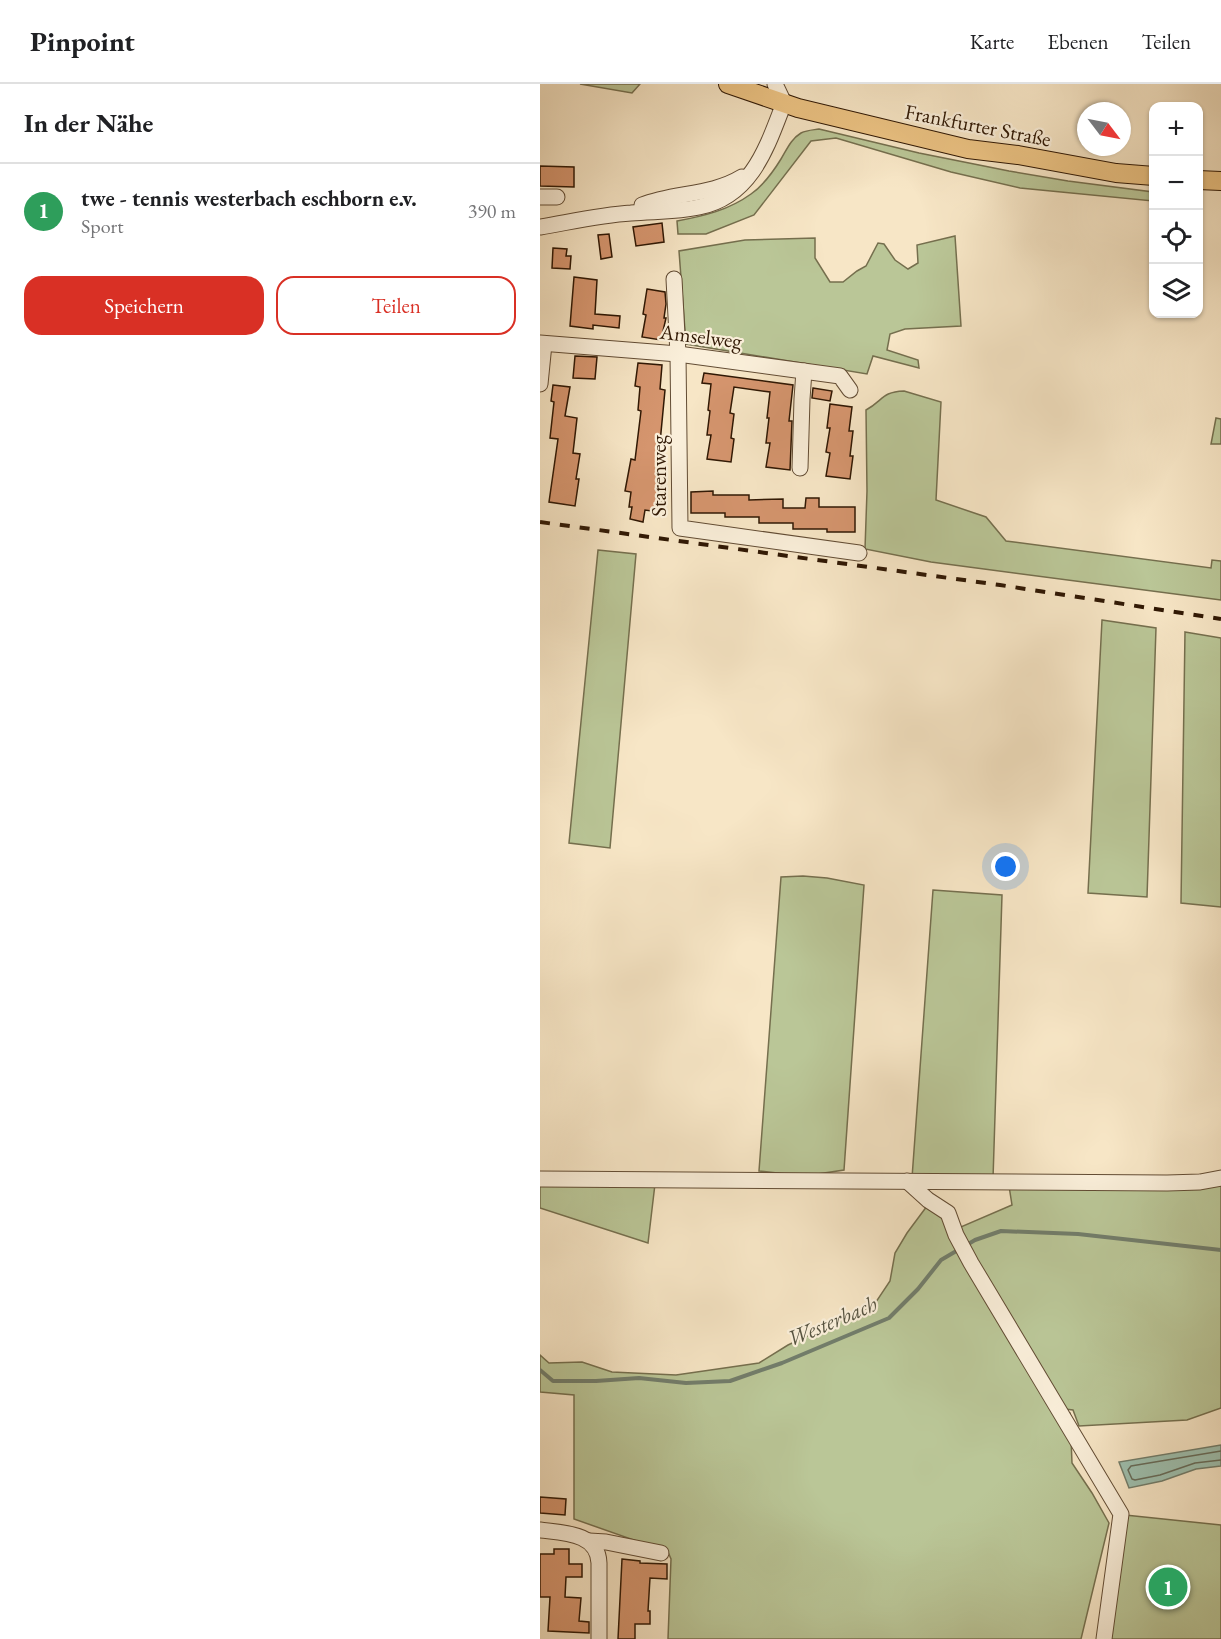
<!DOCTYPE html>
<html lang="de">
<meta charset="utf-8">
<style>
:root{--surface:#fff;--page:#f2f2f2;--text:#202124;--muted:#757577;--line:#e0e0e0;--accent:#d93025}
body{margin:0;font-family:"EB Garamond",serif;background:var(--page);color:var(--text)}
.controls{position:absolute;right:18px;top:18px;display:grid;overflow:hidden;border-radius:12px;box-shadow:0 2px 4px #0004}
.controls button{width:54px;height:54px;display:grid;place-items:center;padding:0;border:0;border-bottom:2px solid var(--line);background:var(--surface);color:var(--text);font:30px sans-serif}
.compass{position:absolute;left:537px;top:18px;width:54px;height:54px;border-radius:50%;background:var(--surface);box-shadow:0 2px 4px #0004;rotate:122deg}
.you{position:absolute;left:466px;top:783px;width:21px;height:21px;margin:-15px;border:4px solid #fff;border-radius:50%;background:#1a73e8;box-shadow:0 0 0 9px #1a73e833}
.badge{display:grid;place-items:center;width:39px;height:39px;border-radius:50%;background:var(--accent);color:#fff;font-size:20px;font-weight:700}
.pin{position:absolute;translate:-50% -50%;border:3px solid #fff;box-shadow:0 2px 6px #0006}
.list{margin:0;padding:0;list-style:none}
h2{display:flex;justify-content:space-between;align-items:center;height:78px;margin:0;padding:0 24px;font-size:26px}
h2 small{font-size:20px;font-weight:400;color:var(--muted)}
.list li{display:grid;grid-template-columns:39px 1fr auto;gap:18px;align-items:center;box-sizing:border-box;height:96px;padding:0 24px;border-top:2px solid var(--line)}
.list b{display:block;font-size:22px;white-space:nowrap}
.list p{margin:0;font-size:20px;white-space:nowrap;color:var(--muted)}
.list em{font-size:20px;font-style:normal;color:var(--muted)}
.actions{display:flex;gap:12px;padding:18px 24px}
.actions a{flex:1;padding:14px 0;border:2px solid var(--accent);border-radius:18px;text-align:center;font-size:21px;color:var(--accent)}
.actions .main{background:var(--accent);color:#fff}
.icon{flex:none;width:33px;height:33px;fill:none;stroke:currentColor;stroke-width:2;stroke-linecap:round;stroke-linejoin:round}
.map{position:relative;flex:none;width:681px;height:1555px;overflow:hidden}
header{display:flex;align-items:center;gap:36px;box-sizing:border-box;height:84px;padding:0 30px;background:var(--surface);border-bottom:2px solid var(--line)}
header strong{font-size:28px}
nav{display:flex;gap:33px;margin-inline-start:auto;font-size:21px}
main{display:flex}
aside{flex:1;background:var(--surface)}
.map>svg:first-child{display:block}
</style>
<header>
<strong>Pinpoint</strong>
<nav><a>Karte</a><a>Ebenen</a><a>Teilen</a></nav>
</header>
<main>
<aside>
<h2>In der Nähe<small></small></h2>
<ul class="list">
<li><span class="badge" style="background:#2e9e5b">1</span><div><b>twe - tennis westerbach eschborn e.v.</b><p>Sport</p></div><em>390 m</em></li>
</ul>
<div class="actions"><a class="main">Speichern</a><a>Teilen</a></div>
</aside>
<div class="map">
<svg width="681" height="1555" viewBox="0 0 681 1555">
<rect width="100%" height="100%" fill="#f7e6c6"/>
<filter id="stains"><feTurbulence type="fractalNoise" baseFrequency=".00333" numOctaves="4"/><feColorMatrix values="0 0 0 0 .2 0 0 0 0 .09 0 0 0 0 .02 0 0 0 .5 -.17"/></filter>
<radialGradient id="worn" r=".72"><stop offset=".6" stop-color="#630" stop-opacity="0"/><stop offset="1" stop-color="#630" stop-opacity=".3"/></radialGradient>
<g fill="#bac697" stroke="#756f4e" stroke-width="1.5">
<polygon points="40,0 100,0 92,9"/>
<path d="M279 45 379 69 469 87 528 97 613 108V117L480 104 411 88 296 54 271 57 214 131 166 150H138L137 137C164 132 189 126 211 110 224 101 233 88 241 75 247 65 251 55 261 49 267 46 273 46 279 45Z"/>
<polygon points="415,152 421,242 365,245 350,250 347,266 378,276 379,284 333,272 327,290 146,260 139,167 205,156 275,154 275,174 290,198 303,198 317,187 326,182 338,159 344,160 355,176 368,185 378,179 377,161"/>
<path d="M364 307 401 318 396 416 446 433 466 457 671 484 672 476 681 477V516L391 478 325 465 327 407 326 326C344 316 341 308 364 307Z"/>
<polygon points="676,334 681,335 681,360 671,360"/>
<polygon points="58,466 96,470 70,764 29,759"/>
<polygon points="562,536 616,544 607,813 548,809"/>
<polygon points="645,548 681,554 681,823 641,819"/>
<polygon points="263,792 287,794 324,801 304,1086 264,1092 219,1087 241,793"/>
<polygon points="393,806 462,811 453,1095 372,1094"/>
<polygon points="681,1098 681,1324 647,1336 539,1342 533,1326 525,1325 525,1328 530,1329 532,1379 552,1409 569,1439 541,1555 128,1555 131,1475 128,1468 34,1435 34,1311 0,1308 0,1271 9,1279 42,1278 72,1288 136,1291 219,1279 248,1261 334,1221 350,1197 355,1169 367,1149 387,1122 421,1143 472,1121 469,1102"/>
<polygon points="115,1100 108,1159 0,1124 0,1101"/>
<polygon points="585,1431 681,1441 681,1555 568,1555"/>
</g>
<polygon fill="#9ec0af" stroke="#727d6b" stroke-width="1.5" points="681,1361 681,1382 656,1385 622,1397 589,1404 579,1378"/>
<g fill="none" stroke-linecap="round" stroke-linejoin="round">
<polyline stroke="#676c5a" stroke-width="1.5" points="681,1367 591,1382 588,1386 592,1395 595,1396 620,1391 655,1379 681,1376"/>
<g stroke="#727d6b" stroke-width="4">
<polyline points="425,1162 435,1156 461,1147 538,1150 681,1166"/>
<polyline points="0,1286 13,1297 56,1297 99,1294 146,1299 190,1297 242,1279 349,1234 378,1205 401,1176 418,1166"/>
</g>
</g>
<g fill="#d5956e" stroke="#301804" stroke-width="1.5">
<polygon points="0,82 34,83 34,103 0,102"/>
<polygon points="122,139 124,158 96,162 93,143"/>
<polygon points="69,150 72,173 61,175 58,151"/>
<polygon points="13,164 27,165 26,172 31,172 30,185 12,184"/>
<polygon points="34,193 57,196 55,230 80,232 79,244 53,241 53,245 30,242"/>
<polygon points="107,205 125,208 126,220 124,234 126,234 121,256 102,253 106,231 103,230"/>
<polygon points="35,272 57,273 55,295 33,294"/>
<polygon points="98,279 122,281 120,305 125,306 118,380 120,381 117,396 122,397 119,413 122,413 119,428 105,426 103,438 90,435 92,423 89,423 91,408 85,407 91,375 95,376 101,327 98,326 100,303 95,302"/>
<polygon points="164,289 253,301 249,337 252,337 250,386 226,383 230,359 226,359 229,334 227,334 230,308 194,303 190,329 194,330 191,354 194,355 191,378 167,375 171,351 167,351 170,327 168,326 171,300 162,299"/>
<polygon points="13,301 30,303 25,332 37,334 33,369 40,370 36,395 39,395 35,422 9,418 18,355 10,354 14,318 11,317"/>
<polygon points="273,304 292,307 290,317 272,314"/>
<polygon points="290,320 312,323 309,347 313,347 310,372 313,372 310,395 286,392 290,369 286,368 290,344 287,344"/>
<polygon points="173,407 173,411 209,411 209,416 243,415 243,424 265,424 266,414 279,414 279,423 315,423 315,448 287,448 287,445 253,445 253,439 219,439 219,433 185,433 185,429 151,429 151,408"/>
<polygon points="0,1413 26,1415 25,1431 0,1429"/>
<polygon points="14,1465 29,1465 29,1480 42,1480 42,1493 26,1493 25,1513 41,1514 39,1537 49,1538 49,1549 8,1547 10,1513 0,1513 0,1470 14,1470"/>
<polygon points="82,1475 100,1477 100,1479 127,1480 127,1495 110,1494 108,1527 110,1527 110,1540 95,1540 95,1555 78,1555"/>
</g>
<g fill="none" stroke-linecap="round" stroke-linejoin="round">
<defs>
<g id="minor">
<polyline points="0,113 17,113"/>
<path d="M102 121C134 108 171 112 202 93"/>
<path d="M0 143C30 138 60 131 91 129 113 127 137 128 159 123 212 112 227 63 244 19L235 0"/>
<polyline points="134,195 138,270 140,444 319,469"/>
<polyline points="0,259 138,270 300,292 310,306"/>
<polyline points="0,300 4,260"/>
<polyline points="260,384 262,315 264,287"/>
<polyline points="0,1095 627,1099 660,1098 681,1094"/>
<polyline points="367,1097 388,1116 408,1129 416,1151 431,1179 581,1430 564,1555"/>
<path d="M0 1446C24 1449 58 1449 59 1479V1555"/>
<polyline points="49,1457 66,1458 121,1469"/>
</g>
<g id="major">
<polyline points="188,0 258,24 428,65 478,71 576,89 614,92"/>
<polyline points="658,96 681,97"/>
</g>
</defs>
<use href="#minor" stroke="#624c34" stroke-width="17"/>
<use href="#major" stroke="#301804" stroke-width="20"/>
<use href="#minor" stroke="#faefda" stroke-width="15"/>
<use href="#major" stroke="#ecc383" stroke-width="18"/>
<polyline stroke="#301804" stroke-width="4" stroke-dasharray="10 10" stroke-linecap="butt" points="0,438 460,501 681,535"/>
</g>
<g text-anchor="middle" dominant-baseline="central" stroke-width="4.5" stroke-linejoin="round" paint-order="stroke">
<g font-size="21" fill="#301804" stroke="#faefda">
<text transform="translate(438 41) rotate(11)">Frankfurter Straße</text>
<text transform="translate(161 252) rotate(7)">Amselweg</text>
<text transform="translate(118 392) rotate(-90)">Starenweg</text>
</g>
<g font-size="22" font-style="italic" fill="#565340" stroke="#faefda">
<text transform="translate(292 1237) rotate(-23)">Westerbach</text>
</g>
</g>
<rect width="100%" height="100%" filter="url(#stains)"/>
<rect width="100%" height="100%" fill="url(#worn)"/>
</svg>
<div class="controls">
<button>+</button>
<button>−</button>
<button><svg class="icon" aria-label="locate" viewBox="0 0 24 24"><circle cx="12" cy="12" r="6"/><path d="M12 2v4M12 18v4M2 12h4M18 12h4"/></svg></button>
<button><svg class="icon" aria-label="layers" viewBox="0 0 24 24"><path d="M12 4l9 5-9 5-9-5zM3 14l9 5 9-5"/></svg></button>
</div>
<svg class="compass" viewBox="-18 -18 36 36"><path d="M0-13l5 13h-10z" fill="#e53935"/><path d="M0 13l5-13h-10z" fill="#757577"/></svg>
<div class="you"></div>
<div class="pin badge" style="left:628px;top:1503px;background:#2e9e5b">1</div>
</div>
</main>
